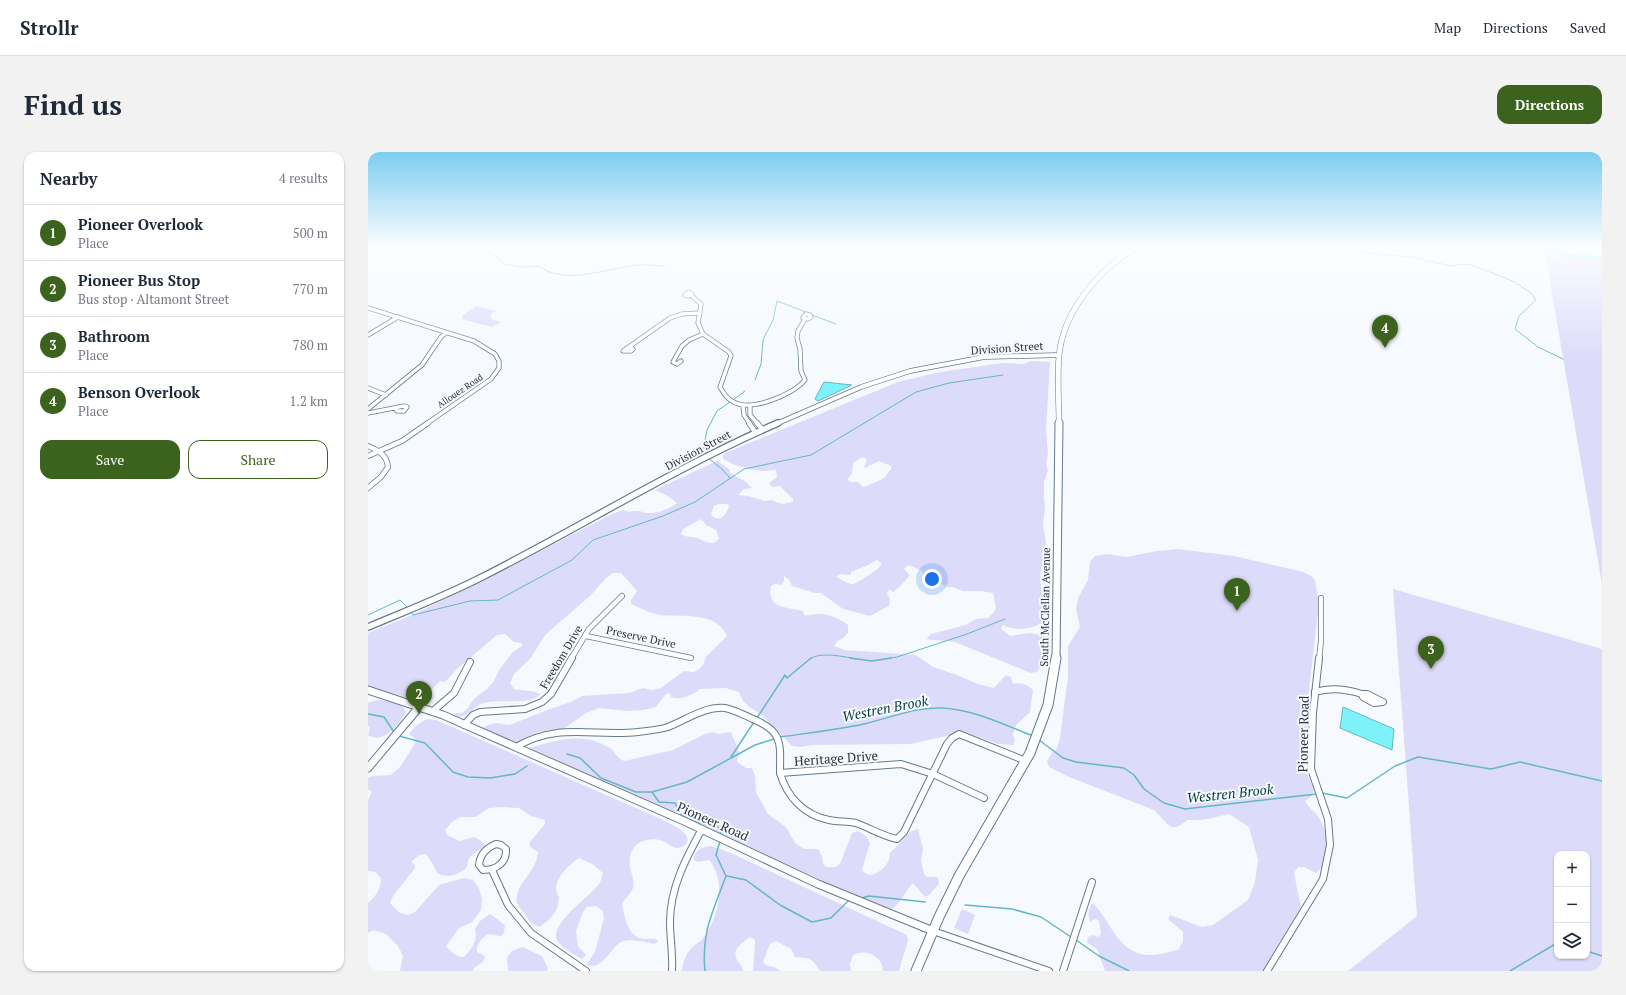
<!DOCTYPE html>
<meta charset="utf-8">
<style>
:root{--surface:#fff;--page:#f2f2f3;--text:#1f2937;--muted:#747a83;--line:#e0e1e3;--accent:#3c631e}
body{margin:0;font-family:"PT Serif",serif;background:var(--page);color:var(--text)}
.controls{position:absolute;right:12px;bottom:12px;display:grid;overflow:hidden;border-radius:8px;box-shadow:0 1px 3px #0004}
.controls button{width:36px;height:36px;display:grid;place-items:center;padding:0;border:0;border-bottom:1px solid var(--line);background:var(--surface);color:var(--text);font:20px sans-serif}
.you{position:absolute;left:564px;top:427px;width:14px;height:14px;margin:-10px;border:3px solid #fff;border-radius:50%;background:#1a73e8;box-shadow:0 0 0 6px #1a73e833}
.badge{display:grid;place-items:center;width:26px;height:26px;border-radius:50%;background:var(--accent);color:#fff;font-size:13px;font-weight:700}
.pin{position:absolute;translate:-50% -33px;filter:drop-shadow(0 1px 2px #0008)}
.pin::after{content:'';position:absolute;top:21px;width:14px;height:12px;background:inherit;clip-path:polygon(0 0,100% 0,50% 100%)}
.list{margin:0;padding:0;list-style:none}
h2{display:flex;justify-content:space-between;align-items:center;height:52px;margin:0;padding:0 16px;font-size:17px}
h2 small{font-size:13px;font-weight:400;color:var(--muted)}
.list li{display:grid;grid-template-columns:26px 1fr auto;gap:12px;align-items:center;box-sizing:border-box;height:56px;padding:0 16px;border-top:1px solid var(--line)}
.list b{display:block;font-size:15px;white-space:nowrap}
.list p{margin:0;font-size:13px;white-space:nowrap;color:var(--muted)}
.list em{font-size:13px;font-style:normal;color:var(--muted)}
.actions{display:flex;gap:8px;padding:12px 16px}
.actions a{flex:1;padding:9px 0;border:1px solid var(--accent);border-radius:12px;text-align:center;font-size:14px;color:var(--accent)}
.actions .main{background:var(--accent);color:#fff}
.icon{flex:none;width:22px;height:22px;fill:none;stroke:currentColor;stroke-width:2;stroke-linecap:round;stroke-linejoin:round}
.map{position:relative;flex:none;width:1234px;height:819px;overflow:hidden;border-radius:12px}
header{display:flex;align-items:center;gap:24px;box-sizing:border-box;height:56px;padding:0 20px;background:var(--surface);border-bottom:1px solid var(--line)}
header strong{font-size:19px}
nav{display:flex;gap:22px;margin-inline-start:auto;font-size:14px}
.intro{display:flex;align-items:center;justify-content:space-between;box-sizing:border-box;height:96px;padding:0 24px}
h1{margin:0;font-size:28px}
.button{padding:10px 18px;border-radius:12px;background:var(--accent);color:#fff;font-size:14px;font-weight:700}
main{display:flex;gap:24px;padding:0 24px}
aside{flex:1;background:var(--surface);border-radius:12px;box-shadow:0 1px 3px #0004}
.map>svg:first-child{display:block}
</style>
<header>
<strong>Strollr</strong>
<nav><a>Map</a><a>Directions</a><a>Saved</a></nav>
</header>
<div class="intro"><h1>Find us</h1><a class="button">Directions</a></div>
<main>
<aside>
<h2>Nearby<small>4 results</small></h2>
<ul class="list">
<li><span class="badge">1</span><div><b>Pioneer Overlook</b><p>Place</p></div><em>500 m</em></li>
<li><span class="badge">2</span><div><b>Pioneer Bus Stop</b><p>Bus stop · Altamont Street</p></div><em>770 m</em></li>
<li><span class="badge">3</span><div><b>Bathroom</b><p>Place</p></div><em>780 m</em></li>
<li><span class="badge">4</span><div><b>Benson Overlook</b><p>Place</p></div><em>1.2 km</em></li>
</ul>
<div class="actions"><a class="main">Save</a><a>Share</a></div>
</aside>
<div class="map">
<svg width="1234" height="819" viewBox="0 0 1234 819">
<rect width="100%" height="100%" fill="#f6fafe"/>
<g fill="#dddbfa" fill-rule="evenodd">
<polygon points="1176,95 1189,98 1204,105 1234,106 1234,432"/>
<polygon points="108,154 128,159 123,162 123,167 133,170 124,175 94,167 95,163"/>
<path d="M664 209 682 210 678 278 680 302 678 312 680 319 676 330V346L677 355 675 374 678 390 672 425 677 469C665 477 648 480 635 473L633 477 642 484 662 481 678 484 677 508 669 520 663 521 587 490C577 488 568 489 558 487L563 482 598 473 608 467 620 466 626 460 628 456 625 441 613 439H595L585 435H579L556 423 553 418 540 413 536 417 542 423C539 427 530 437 525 440L522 437 519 441 522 447 521 454 502 464 475 457 453 441H447L424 434 421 428 416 424V429L413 433 407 432 403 434C398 457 419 455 435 459L436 463C442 464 444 462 449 462 459 461 473 467 480 473V481L474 487 469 489 466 494 477 498 548 503 565 515 589 523 610 532 626 536 638 523 643 525 645 532C653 530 659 532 665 538L662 560 648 573 645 582 647 589 645 593 630 592 597 580 542 592 445 593 432 595 424 594 396 565 379 553 375 549 371 540 358 536 332 537C325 543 312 549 303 545L302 541 298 542 288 555 275 558 259 559 231 556 218 561 197 576 170 580 150 590H144L115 578V576L120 573 128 571 142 573 182 557 203 550 214 544 261 541 275 536 283 538 293 536 316 519 326 520 331 517 335 513 338 505 359 484C347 458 315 466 292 463 282 461 272 456 263 452V448L269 439 253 421H245L238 426 222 444 178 482 162 507 146 522 142 531 146 537C154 539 165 538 172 542 162 555 128 545 113 552 103 557 98 567 86 565V563L88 561H94L99 557 106 547 119 537 126 529 131 518 145 500 154 494V491L146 490 137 482 129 483 89 517 77 530 72 529 57 544 44 547 0 534V481L42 464 113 430 244 362 255 358C264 361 262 359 270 359 273 359 276 361 279 361 290 362 301 357 309 351L300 344 287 338 349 309 361 317 362 321 378 330 384 336 376 337 370 343 380 344 397 349 403 348 414 352 425 350V347L412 334 404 335 401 331 409 325 408 318 395 319 384 318 367 313 355 307V303L357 301 530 230 572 220 635 211 655 212ZM494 305 497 306 499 308 496 315 497 316 511 309 523 314V317C521 319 519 322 517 325 516 327 497 335 495 335L490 330H483L479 328 484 322 485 311ZM351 352H360L361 355C357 364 352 371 343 363L346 354ZM333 367 338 373 348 378 351 387 346 391C339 391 336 389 329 386 323 384 319 386 313 382L315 377ZM509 408 514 412C511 417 488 433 483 432 478 431 473 427 468 425L473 422 483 423V420L498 414Z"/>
<path d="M810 397 866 404 935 420 943 424 947 428 951 452 939 555 941 566 940 582 936 591 938 602 936 615 946 637 944 644 937 649C941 656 947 660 951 666 961 682 964 708 948 721L936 715H930L926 721 933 756 896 819H737L729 797 719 791 720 785 725 783 731 785 733 782 731 769 727 767 722 770C720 763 719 757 725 751 745 772 750 804 785 803 793 803 802 799 810 798L815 790V780L800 767 802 763 834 775 845 773 880 748 887 730 890 708 881 675 861 662 834 668H820L809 675H803C796 670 793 664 786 658L701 625 681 615 679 609 683 602 689 596 692 586 700 524V494L712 475 708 457 710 446 720 428 722 410 727 404 739 402 759 405 789 399Z"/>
<path d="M1025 437 1234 497V819H980L1049 764ZM1189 702H1219V804H1189Z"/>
<path d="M9 548C19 549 35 549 38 561 31 572 16 593 0 583L2 576 0 574V551Z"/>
<path d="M60 567 68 568 295 668C302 672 328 682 317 693 314 695 312 696 308 696 304 695 299 691 295 689 285 685 270 688 265 697 256 713 268 724 265 736 263 741 257 747 254 751 256 762 259 783 272 786 277 788 283 786 288 787L290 790 286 792C279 790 260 786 253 790 242 796 235 819 218 813L227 800 236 766 235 759 228 754 219 755 215 760 208 779 210 794 218 803 214 807C207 803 197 798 191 791 176 775 222 745 231 732 233 729 234 725 235 721L224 712 211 706C202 712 189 724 188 736 188 739 190 742 191 745 191 760 182 768 171 775L163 771 148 750C149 746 149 741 151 737 157 724 169 716 170 700L162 695V690L177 672V668L163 664 151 656 133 655 121 656 107 665H93L85 669 77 678 79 683 91 689 106 685 112 688 117 693C108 703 101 699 99 715 91 723 79 727 69 721L66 714 58 702 51 703 43 710 47 713V716L25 744 22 751 32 761 40 763 47 760 71 733 96 726 105 728 111 736 114 747 113 758 104 770 91 776 78 794C83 800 88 805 96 805 104 797 110 788 107 777L112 769 122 762 137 773 136 780 133 784 120 782C113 787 109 791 109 800L117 804 115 810 106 816 105 819H32L35 804 30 794 18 782 5 778 0 781V751C8 744 13 737 13 726L7 720 0 719V648L4 640 0 637V626L5 624 23 623 33 614 47 591 46 585 41 583C45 575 52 570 60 567Z"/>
<path d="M345 580 350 582 363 580 371 600 369 610 378 616H384L387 624 388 640 400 662 418 675 427 691 436 697H450L454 704 455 712 458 715H467L472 712 484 681 490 679 499 685 502 691 494 718 498 722 504 723C514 719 522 712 522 701 525 697 529 695 532 691 538 684 540 679 550 677L555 697 553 709 556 722 559 725H570L571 732 561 743 557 745 545 731C537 739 534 750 524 757L501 750 162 596C185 589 211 581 234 592 237 594 240 594 242 596 248 601 248 605 256 609L305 598 337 582Z"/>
<path d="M343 694 363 701 539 783 540 788 531 819H515C515 804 497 796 485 803L482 812 483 819H452C444 805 442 807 427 805L423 797 408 789 402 792 395 810 398 813 406 815 413 819H385L387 792V788L382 785C375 790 363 798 369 808 372 813 374 813 375 819H314C315 808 319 799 328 792 331 790 333 789 335 786 351 765 359 729 341 708L330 710 326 708C325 698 335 695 343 694Z"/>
<polygon points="594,757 607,763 600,782 586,776"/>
<polygon points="154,795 174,804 180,816 179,819 140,819 139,806 144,799"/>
</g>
<g fill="#7df2f9" stroke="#64b8c0">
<polygon points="456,230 484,233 450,249 447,247"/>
<polygon points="975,555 1026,577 1024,598 972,576"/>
</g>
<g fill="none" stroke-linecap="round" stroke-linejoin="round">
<g stroke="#64b8c0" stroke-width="1">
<path d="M111 95 130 105 136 112 153 115 171 114C197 134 240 116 269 113 278 112 288 114 297 114"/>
<polyline points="963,95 1009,102 1044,105 1083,114 1094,112 1104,113 1147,130 1164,142 1168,148 1151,164 1147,177 1170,195 1195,207"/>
<polyline points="444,163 468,172"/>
<polyline points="387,228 393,212 395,188 405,168 409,149 438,160"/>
<polyline points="365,248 377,239"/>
<polyline points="338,302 335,299 339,278 349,259 362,250"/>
<polyline points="340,306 354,317 362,326"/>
<polyline points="42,459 45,463 102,449 130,448 204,408 225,388 295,364 327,350 376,317 443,303 548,240 581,231 635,223"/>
<polyline points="0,463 32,448 39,455"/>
<path d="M442 507C452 499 477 505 489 507"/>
<polyline points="517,507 529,505 599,482 637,467"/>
</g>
<g stroke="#64b8c0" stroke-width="1.5">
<polyline points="482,506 504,509 523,506"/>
<polyline points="0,562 16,565 26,580"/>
<polyline points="389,566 417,523 419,526 443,506"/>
<polyline points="31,584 57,591 85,620 100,625 122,626 147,622 159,614"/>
<path d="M412 585C440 581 468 578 496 572 522 566 546 555 573 556 604 557 634 572 663 583"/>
<polyline points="671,588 695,606 708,610 756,616 766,623 776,637 796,651 817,657 949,642"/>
<polyline points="199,602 212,606 233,626 268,640 284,640 319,630 387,593 406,587"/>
<polyline points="363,605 386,570"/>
<polyline points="284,640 291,650 307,651 313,662 325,669 350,675 354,684"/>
<polyline points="954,641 979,646 1027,614 1050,605 1123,617 1152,610 1234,629"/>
<polyline points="359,724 378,728 412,753 444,770 463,766 480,749"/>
<polyline points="494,746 501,744 557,750"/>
<polyline points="597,753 644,757 673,765 703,785"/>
<polyline points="708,788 731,804 761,819"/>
<polyline points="1219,799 1234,804"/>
<path d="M337 819C333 781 345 759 358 724L348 703 352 689"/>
<polyline points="1142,819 1189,791"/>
</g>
<g stroke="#7df2f9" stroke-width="5">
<polyline points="1058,95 1071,97 1098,95"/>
<polyline points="1179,95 1204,105 1234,106"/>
</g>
<defs>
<g id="minor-far2">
<polygon points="321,140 324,142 320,144 317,143"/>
<path d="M323 143 333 152 330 171 335 182 361 200 363 204 352 235C355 240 358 246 364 249 381 261 425 243 437 228L433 219 432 197 429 186 430 179 437 167"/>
<polyline points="0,156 106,189 127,202 131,209 131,216 123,227 58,272"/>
<polygon points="438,162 442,163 443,165 440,167 435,166"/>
<polyline points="0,183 30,165"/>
<polyline points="262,195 265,197 263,199 255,199 302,166 314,162 332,161"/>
<polyline points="313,209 309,212 305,210 314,194 321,188 335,182"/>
<polyline points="0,236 18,243"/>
<polyline points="375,254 376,263 382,272"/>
<polyline points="382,254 382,263 390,272"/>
<polyline points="0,257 54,213 73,185 78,181"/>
<polyline points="0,261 36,254 39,255 36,259 29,259 27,256"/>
</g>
<g id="minor-far1">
<polyline points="381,271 387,280"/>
<polyline points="389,271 394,277"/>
<path d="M0 294C10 298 19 303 20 315L13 325 0 336"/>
<polyline points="0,304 34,289 60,271"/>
<polyline points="218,484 323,506"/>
<polyline points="203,507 221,477 254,444"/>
<polyline points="951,507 953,489 953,446"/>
</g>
<g id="minor">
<path d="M947 540C963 535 978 537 994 542"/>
<polygon points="994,542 999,542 1015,550 1006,551 995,545"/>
<polyline points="65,559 86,541 102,510"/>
<polyline points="96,573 105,563 112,560 157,557 174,550 183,542 204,506"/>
<path d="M148 595C190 570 225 585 270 580 280 579 290 578 300 575 318 568 337 554 357 556 367 558 376 563 385 567 416 580 412 592 412 621L533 612 565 622 616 646"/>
<path d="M412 621C419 645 436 663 461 668 470 670 479 669 488 671 502 676 514 684 529 687L536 680 579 592 584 586 591 582 658 609"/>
<path d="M128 692 133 693 138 697C139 711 128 718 115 718L111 713C112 702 118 696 128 692Z"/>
<polyline points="124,718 140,753 163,781 218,819"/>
<polyline points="565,779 681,819"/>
<path d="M304 819C305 802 302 786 302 770 302 736 318 706 334 677"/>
<polyline points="695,819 724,730"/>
<polyline points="899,819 955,727 962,693 960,667 943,617 945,561 951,506"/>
</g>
<polyline id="tertiary-far2" points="408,272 493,235 542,219 616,205 691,203"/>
<path id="tertiary-far1" d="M0 475C38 459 77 444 114 425 213 375 308 315 410 271"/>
<g id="tertiary">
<polyline points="0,538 75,563 316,669 450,732 565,779"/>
<polyline points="0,616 52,554"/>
</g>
<path id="primary-far2" d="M691 272C691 250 689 226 691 204 695 159 731 117 769 95"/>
<polyline id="primary-far1" points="688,507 691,271"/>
<polyline id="primary" points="548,819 571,765 591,724 662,601 680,553 688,506"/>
</defs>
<use href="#minor-far2" stroke="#65798a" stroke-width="5"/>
<use href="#minor-far1" stroke="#65798a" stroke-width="6"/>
<use href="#minor" stroke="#65798a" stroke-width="8"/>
<use href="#tertiary-far2" stroke="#65798a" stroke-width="5.5"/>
<use href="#tertiary-far1" stroke="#65798a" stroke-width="8"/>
<use href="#tertiary" stroke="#65798a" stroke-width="9"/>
<use href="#primary-far2" stroke="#65798a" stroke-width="6"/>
<use href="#primary-far1" stroke="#65798a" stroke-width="9"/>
<use href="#primary" stroke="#65798a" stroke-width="11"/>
<use href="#minor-far2" stroke="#fff" stroke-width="3.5"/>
<use href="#minor-far1" stroke="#fff" stroke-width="4.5"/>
<use href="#minor" stroke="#fff" stroke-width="6"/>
<use href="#tertiary-far2" stroke="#fff" stroke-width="4"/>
<use href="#tertiary-far1" stroke="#fff" stroke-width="5.5"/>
<use href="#tertiary" stroke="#fff" stroke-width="7"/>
<use href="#primary-far2" stroke="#fff" stroke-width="5"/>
<use href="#primary-far1" stroke="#fff" stroke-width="7"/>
<use href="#primary" stroke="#fff" stroke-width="9"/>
</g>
<linearGradient id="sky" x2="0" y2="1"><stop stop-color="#7dcdef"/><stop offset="0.45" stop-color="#fbfdff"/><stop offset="1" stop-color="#fbfdff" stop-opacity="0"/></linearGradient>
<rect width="1234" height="210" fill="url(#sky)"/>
<g text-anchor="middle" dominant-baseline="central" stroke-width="4" stroke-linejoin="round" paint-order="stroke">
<g font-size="9" fill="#2a323a" stroke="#f6fafe">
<text transform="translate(92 239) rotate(-34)">Allouez Road</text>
</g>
<g font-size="11" fill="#2a323a" stroke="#f6fafe">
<text transform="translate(639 196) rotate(-4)">Division Street</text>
<text transform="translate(330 298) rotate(-28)">Division Street</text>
<text transform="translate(677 455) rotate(-89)">South McClellan Avenue</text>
<text transform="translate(273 485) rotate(12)">Preserve Drive</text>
<text transform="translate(193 505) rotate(-59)">Freedom Drive</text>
</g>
<g font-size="13" fill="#2a323a" stroke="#f6fafe">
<text transform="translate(935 582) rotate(-89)">Pioneer Road</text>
<text transform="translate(468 606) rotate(-4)">Heritage Drive</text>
<text transform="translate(345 669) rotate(24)">Pioneer Road</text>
</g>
<g font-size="14" font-style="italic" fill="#00393c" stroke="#f6fafe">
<text transform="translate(517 556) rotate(-11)">Westren Brook</text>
<text transform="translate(862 641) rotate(-6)">Westren Brook</text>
</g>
</g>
</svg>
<div class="controls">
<button>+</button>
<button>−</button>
<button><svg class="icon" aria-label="layers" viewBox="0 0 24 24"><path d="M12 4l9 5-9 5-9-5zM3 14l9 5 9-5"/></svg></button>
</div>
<div class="you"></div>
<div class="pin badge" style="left:869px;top:459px">1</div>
<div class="pin badge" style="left:51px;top:562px">2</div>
<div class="pin badge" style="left:1063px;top:517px">3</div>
<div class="pin badge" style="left:1017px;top:196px">4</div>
</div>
</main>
